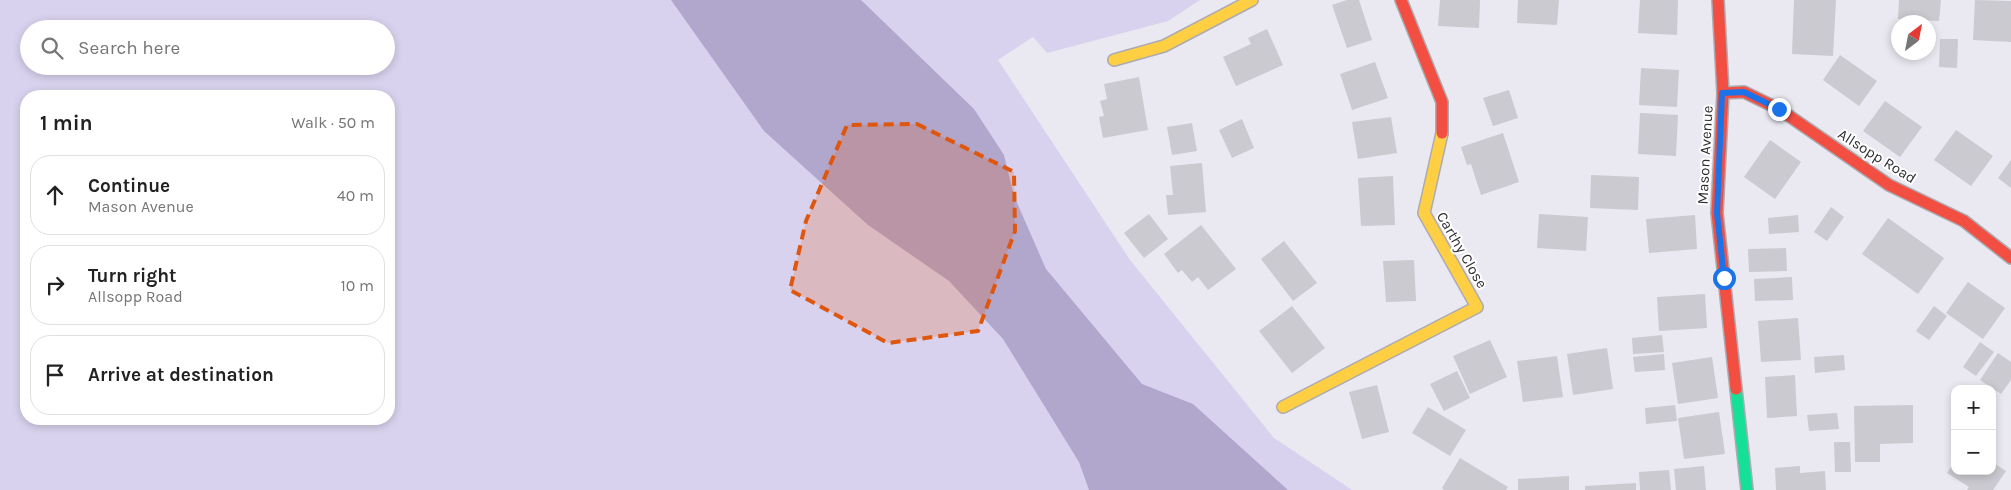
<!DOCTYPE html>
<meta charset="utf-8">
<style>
:root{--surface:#fff;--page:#f6f6f6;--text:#222;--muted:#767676;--line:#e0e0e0}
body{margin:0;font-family:Karla,sans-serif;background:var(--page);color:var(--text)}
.controls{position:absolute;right:15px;bottom:15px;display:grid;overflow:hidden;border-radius:10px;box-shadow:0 2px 8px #0003}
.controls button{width:45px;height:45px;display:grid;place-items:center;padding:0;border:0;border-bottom:1px solid var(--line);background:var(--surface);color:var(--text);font:25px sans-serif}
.compass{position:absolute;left:1891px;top:15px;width:45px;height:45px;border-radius:50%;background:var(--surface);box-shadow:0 2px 8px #0003;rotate:32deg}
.stop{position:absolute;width:15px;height:15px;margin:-11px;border:4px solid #1a73e8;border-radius:50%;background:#fff}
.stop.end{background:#1a73e8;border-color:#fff;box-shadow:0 1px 5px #0008}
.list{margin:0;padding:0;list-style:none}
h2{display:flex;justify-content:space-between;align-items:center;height:65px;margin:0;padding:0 20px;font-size:21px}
h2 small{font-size:16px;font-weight:400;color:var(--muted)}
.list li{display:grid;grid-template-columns:32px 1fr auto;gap:15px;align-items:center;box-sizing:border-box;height:80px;margin:0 10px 10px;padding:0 10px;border:1px solid var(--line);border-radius:20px}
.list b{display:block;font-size:19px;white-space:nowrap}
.list p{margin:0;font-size:16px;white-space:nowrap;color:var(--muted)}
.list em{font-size:16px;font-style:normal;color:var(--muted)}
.icon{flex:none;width:28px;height:28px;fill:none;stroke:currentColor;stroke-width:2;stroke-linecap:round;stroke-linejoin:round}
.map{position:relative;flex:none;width:2011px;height:490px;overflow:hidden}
.search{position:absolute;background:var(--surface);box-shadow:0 2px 8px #0003;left:20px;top:20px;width:375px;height:55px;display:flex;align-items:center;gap:12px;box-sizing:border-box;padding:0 18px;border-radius:28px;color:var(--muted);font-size:19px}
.panel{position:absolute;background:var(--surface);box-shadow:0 2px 8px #0003;left:20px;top:90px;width:375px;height:335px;border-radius:20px}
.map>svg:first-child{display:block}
</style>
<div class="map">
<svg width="2011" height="490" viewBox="0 0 2011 490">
<rect width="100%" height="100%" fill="#eae8f0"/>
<path fill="#d9d2ee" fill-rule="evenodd" d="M0 0H1200L1168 21 1047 53 1033 37 998 60 1130 260 1274 438 1352 490H0ZM29 29H386V66H29ZM26 96H389V419H26Z"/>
<polygon fill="#b1a6cc" points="671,0 861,0 974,109 1004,155 1014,196 1046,269 1142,384 1193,404 1288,490 1089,490 1079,462 1003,339 949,281 868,225 764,131"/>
<g fill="#cbcad0">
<polygon points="1347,0 1359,0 1372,40 1347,48 1332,5"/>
<polygon points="1440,0 1480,0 1479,28 1438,26"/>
<polygon points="1518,0 1559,0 1557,25 1517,23"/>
<polygon points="1640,0 1678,0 1677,35 1638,33"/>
<polygon points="1794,0 1836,0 1833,56 1792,54"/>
<polygon points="1899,0 1941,0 1939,21 1898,19"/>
<polygon points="1975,0 2011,1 2011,42 1973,40"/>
<polygon points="1267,29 1283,65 1236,86 1223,57 1251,44 1248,38"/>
<polygon points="1940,39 1958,39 1957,68 1939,67"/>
<polygon points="1840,55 1877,81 1859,106 1823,80"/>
<polygon points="1375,62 1388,98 1352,110 1340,74"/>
<polygon points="1641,68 1679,70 1677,107 1639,105"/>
<polygon points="1139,77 1148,130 1103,138 1099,117 1104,116 1100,101 1107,99 1104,84"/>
<polygon points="1509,90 1518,118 1493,126 1483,98"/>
<polygon points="1885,101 1922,127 1900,157 1863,131"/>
<polygon points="1640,113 1678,115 1676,156 1638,154"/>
<polygon points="1391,117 1397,153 1358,159 1352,122"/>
<polygon points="1242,119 1254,148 1232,158 1219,130"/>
<polygon points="1192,123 1197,151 1172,155 1167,127"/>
<polygon points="1956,130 1993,156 1971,186 1934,160"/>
<polygon points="1503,133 1519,182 1481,195 1471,164 1467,165 1461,147"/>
<polygon points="1770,140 1801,162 1775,199 1744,177"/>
<polygon points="2011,160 2011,188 1998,178"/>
<polygon points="1202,163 1206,212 1168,215 1166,195 1173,195 1170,166"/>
<polygon points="1591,175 1639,177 1638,210 1590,208"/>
<polygon points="1393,176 1395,225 1361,226 1358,178"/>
<polygon points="1831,207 1844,217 1827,241 1814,232"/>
<polygon points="1149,214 1168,239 1144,258 1124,233"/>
<polygon points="1539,214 1588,217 1586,251 1537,248"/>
<polygon points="1695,215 1697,249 1649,253 1646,219"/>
<polygon points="1798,215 1799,232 1769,234 1768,218"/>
<polygon points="1888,218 1944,258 1918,294 1862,254"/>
<polygon points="1201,225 1236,269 1208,290 1198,277 1192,282 1182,270 1178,273 1164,254"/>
<polygon points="1284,241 1317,283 1293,301 1261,259"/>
<polygon points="1786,248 1787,271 1749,272 1748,249"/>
<polygon points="1414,260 1416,301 1386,302 1383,261"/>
<polygon points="1792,277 1793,300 1755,301 1754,279"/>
<polygon points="1968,282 2005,308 1983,339 1946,313"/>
<polygon points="1705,294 1707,328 1659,331 1657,297"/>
<polygon points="1292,306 1325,348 1292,373 1259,331"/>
<polygon points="1934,306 1947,316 1929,340 1916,331"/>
<polygon points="1798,318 1801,360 1761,362 1758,321"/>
<polygon points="1662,335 1664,352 1633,354 1632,338"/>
<polygon points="1490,340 1507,377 1470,394 1453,356"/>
<polygon points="1980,342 1994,352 1976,376 1963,367"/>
<polygon points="1607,348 1613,389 1573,395 1567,354"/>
<polygon points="1998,353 2011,362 2011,380 2001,394 1980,380"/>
<polygon points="1664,354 1665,370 1635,372 1633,357"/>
<polygon points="1844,355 1845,370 1815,373 1814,357"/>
<polygon points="1557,356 1563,397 1523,402 1517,361"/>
<polygon points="1712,357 1718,398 1678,404 1672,363"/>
<polygon points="1457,371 1470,398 1444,411 1430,384"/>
<polygon points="1795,375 1797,416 1767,418 1765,377"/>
<polygon points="1377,385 1389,432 1362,439 1349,392"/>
<polygon points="1675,405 1677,421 1646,424 1645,408"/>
<polygon points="1913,405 1913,443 1880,444 1880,462 1855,462 1854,406"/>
<polygon points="1428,407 1466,430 1450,456 1412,433"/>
<polygon points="1719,412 1725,454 1684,459 1678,418"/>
<polygon points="1837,413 1839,429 1809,431 1807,415"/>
<polygon points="1834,442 1850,442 1851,472 1835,472"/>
<polygon points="1460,458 1508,487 1506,490 1444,490 1442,488"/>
<polygon points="1955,461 1955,471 1992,471 1992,462 2006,471 1993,490 1967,490 1969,487 1947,473"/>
<polygon points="1704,466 1706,490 1676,490 1674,469"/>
<polygon points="1800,466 1800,473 1825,471 1826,490 1776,490 1775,468"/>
<polygon points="1669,470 1671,490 1640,490 1639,472"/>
<polygon points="1569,476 1569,490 1518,490 1518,479"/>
<polygon points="1636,483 1636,490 1585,490 1585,486"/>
</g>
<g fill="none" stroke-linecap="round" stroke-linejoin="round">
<defs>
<polyline id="fast" points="1736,389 1747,490"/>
<g id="slow">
<polyline points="1114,60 1164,46 1252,0"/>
<polyline points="1283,407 1477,307 1424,213 1442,133"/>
</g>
<g id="jam">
<polyline points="1401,0 1442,102 1442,133"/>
<polyline points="1718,0 1723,93 1717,213 1736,389"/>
<polyline points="1723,93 1744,92 1779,109 1889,185 1964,221 2011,258"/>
</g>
</defs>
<use href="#fast" stroke="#acabb1" stroke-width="14"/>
<use href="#slow" stroke="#acabb1" stroke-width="14"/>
<use href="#jam" stroke="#acabb1" stroke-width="14"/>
<use href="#fast" stroke="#16e098" stroke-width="11"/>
<use href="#slow" stroke="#ffcf43" stroke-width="11"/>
<use href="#jam" stroke="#f24e42" stroke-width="11"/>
</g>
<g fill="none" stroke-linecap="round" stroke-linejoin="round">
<polyline stroke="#1a73e8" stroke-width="6" points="1724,278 1717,213 1722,93 1744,92 1779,109"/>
</g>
<path fill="#df570e" fill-opacity="0.2" stroke="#df570e" stroke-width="4" stroke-dasharray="10 6" stroke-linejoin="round" d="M917 124 1014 172 1015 231 978 331 888 343 790 290 806 221 847 125Z"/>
<g text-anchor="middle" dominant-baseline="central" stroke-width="4" stroke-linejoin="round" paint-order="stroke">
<g font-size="15" fill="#2f2e33" stroke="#fff">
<text transform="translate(1705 155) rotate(-87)">Mason Avenue</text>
<text transform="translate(1877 156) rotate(32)">Allsopp Road</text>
<text transform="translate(1462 250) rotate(60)">Carthy Close</text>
</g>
</g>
</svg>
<div class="controls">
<button>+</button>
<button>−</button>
</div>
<svg class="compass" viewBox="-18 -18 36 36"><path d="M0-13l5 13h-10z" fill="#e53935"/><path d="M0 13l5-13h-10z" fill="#767676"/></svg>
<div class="stop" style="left:1724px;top:278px"></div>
<div class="stop end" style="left:1779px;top:109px"></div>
<div class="search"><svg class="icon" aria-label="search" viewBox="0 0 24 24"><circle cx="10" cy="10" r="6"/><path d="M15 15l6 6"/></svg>Search here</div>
<section class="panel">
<h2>1 min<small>Walk · 50 m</small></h2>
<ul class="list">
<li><svg class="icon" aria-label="ahead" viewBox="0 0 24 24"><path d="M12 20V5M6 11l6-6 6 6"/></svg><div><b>Continue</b><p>Mason Avenue</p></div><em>40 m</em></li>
<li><svg class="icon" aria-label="right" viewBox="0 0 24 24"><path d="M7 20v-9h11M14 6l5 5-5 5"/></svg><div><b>Turn right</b><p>Allsopp Road</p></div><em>10 m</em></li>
<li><svg class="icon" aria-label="arrive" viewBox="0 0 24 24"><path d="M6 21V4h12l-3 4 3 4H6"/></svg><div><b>Arrive at destination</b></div></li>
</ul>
</section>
</div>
